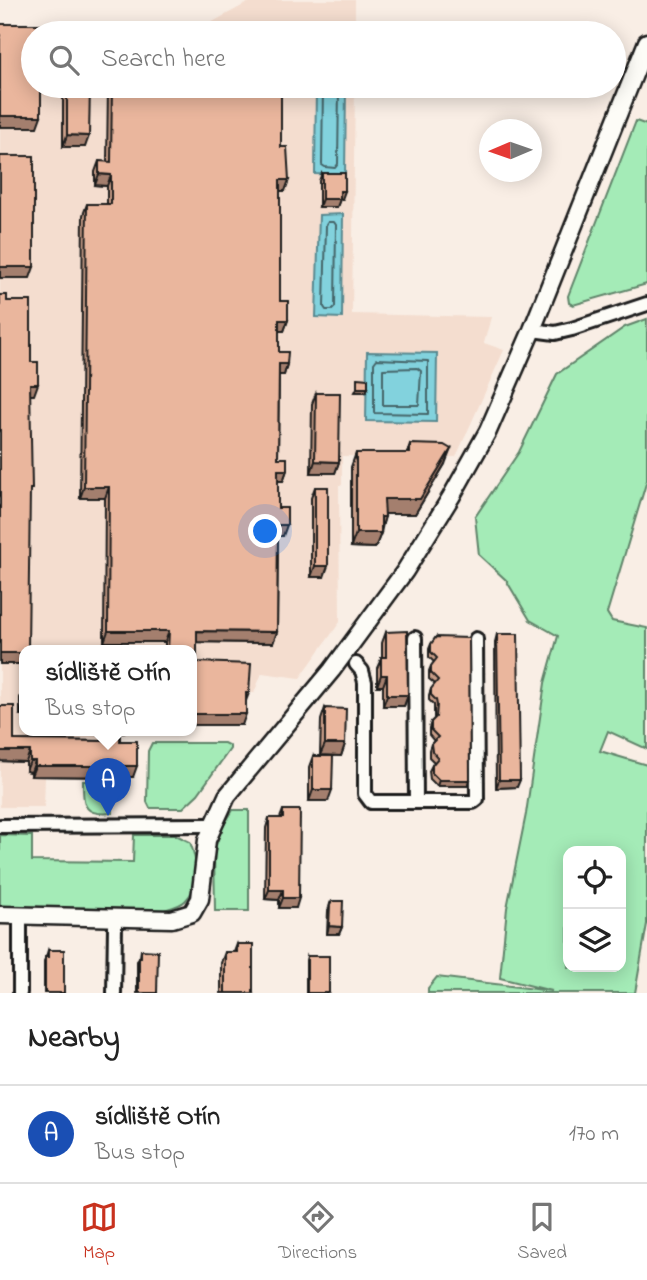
<!DOCTYPE html>
<meta charset="utf-8">
<style>
:root{--surface:#fff;--page:#f2f2f2;--text:#222;--muted:#767676;--line:#e0e0e0;--accent:#c8321e}
body{margin:0;font-family:"Indie Flower",sans-serif;background:var(--page);color:var(--text)}
.controls{position:absolute;right:21px;bottom:21px;display:grid;overflow:hidden;border-radius:14px;box-shadow:0 4px 18px #0003}
.controls button{width:63px;height:63px;display:grid;place-items:center;padding:0;border:0;border-bottom:2px solid var(--line);background:var(--surface);color:var(--text);font:35px sans-serif}
.compass{position:absolute;left:479px;top:119px;width:63px;height:63px;border-radius:50%;background:var(--surface);box-shadow:0 4px 18px #0003;rotate:268deg}
.you{position:absolute;left:266px;top:532px;width:24px;height:24px;margin:-18px;border:5px solid #fff;border-radius:50%;background:#1a73e8;box-shadow:0 0 0 10px #1a73e833}
.badge{display:grid;place-items:center;width:46px;height:46px;border-radius:50%;background:var(--accent);color:#fff;font-size:23px;font-weight:700}
.pin{position:absolute;translate:-50% -58px;filter:drop-shadow(0 2px 4px #0008)}
.pin::after{content:'';position:absolute;top:37px;width:24px;height:21px;background:inherit;clip-path:polygon(0 0,100% 0,50% 100%)}
.popup{position:absolute;left:19px;top:645px;width:178px;height:91px;box-sizing:border-box;display:grid;place-content:center;border-radius:14px;background:var(--surface);filter:drop-shadow(0 2px 5px #0005);font-size:23px;white-space:nowrap;color:var(--muted)}
.popup b{font-size:26px;color:var(--text)}
.popup::after{content:'';position:absolute;left:50%;top:100%;margin-left:-14px;border:14px solid transparent;border-top-color:var(--surface)}
.list{margin:0;padding:0;list-style:none}
h2{display:flex;justify-content:space-between;align-items:center;height:91px;margin:0;padding:0 28px;font-size:30px}
h2 small{font-size:23px;font-weight:400;color:var(--muted)}
.list li{display:grid;grid-template-columns:46px 1fr auto;gap:21px;align-items:center;box-sizing:border-box;height:98px;padding:0 28px;border-top:2px solid var(--line)}
.list b{display:block;font-size:26px;white-space:nowrap}
.list p{margin:0;font-size:23px;white-space:nowrap;color:var(--muted)}
.list em{font-size:23px;font-style:normal;color:var(--muted)}
.icon{flex:none;width:38px;height:38px;fill:none;stroke:currentColor;stroke-width:2;stroke-linecap:round;stroke-linejoin:round}
.map{position:relative;flex:none;width:647px;height:993px;overflow:hidden}
.search{position:absolute;background:var(--surface);box-shadow:0 4px 18px #0003;left:21px;right:21px;top:21px;height:77px;display:flex;align-items:center;gap:18px;box-sizing:border-box;padding:0 24px;border-radius:38px;color:var(--muted);font-size:26px}
.sheet{height:189px;background:var(--surface)}
nav{display:flex;justify-content:space-around;align-items:center;box-sizing:border-box;height:98px;border-top:2px solid var(--line);background:var(--surface);font-size:19px;color:var(--muted)}
nav a{display:grid;justify-items:center;gap:4px}
nav .on{color:var(--accent)}
.map>svg:first-child{display:block}
</style>
<div class="map">
<svg width="647" height="993" viewBox="0 0 647 993">
<rect width="100%" height="100%" fill="#f9eee5"/>
<filter id="ink" filterUnits="userSpaceOnUse"><feTurbulence type="fractalNoise" baseFrequency=".0143" numOctaves="2"/><feDisplacementMap in="SourceGraphic" scale="14" xChannelSelector="R" yChannelSelector="G"/><feConvolveMatrix kernelMatrix="1 2 1 2 8 2 1 2 1" color-interpolation-filters="sRGB"/></filter>
<g filter="url(#ink)">
<polygon fill="#f4ddcf" points="253,0 355,0 355,33 33,33 33,86 355,86 352,314 491,317 484,343 504,350 456,457 342,456 342,485 339,485 340,622 300,678 262,673 254,693 242,693 192,675 192,650 24,650 24,730 124,730 123,734 117,734 116,752 135,753 134,778 45,777 44,807 0,807 0,25 205,26"/>
<g fill="#a4ebb7" stroke="#60846a" stroke-width="2" fill-rule="evenodd">
<polygon points="636,121 647,125 647,284 573,305 569,303 568,296"/>
<path d="M647 319V480L607 613 612 621 647 628V749L608 731 600 751 647 765V924L635 993H428V988L437 977 552 991 500 978 507 908 526 814 545 683 558 636 530 620 506 580 479 555 475 517 519 452 557 374 625 327ZM621 851V967H568V851Z"/>
<polygon points="152,743 224,743 230,746 230,749 198,794 183,808 150,808 147,802 148,751"/>
<path d="M113 780V813C84 816 83 807 83 781Z"/>
<polygon points="233,810 249,810 249,911 215,911 214,851 222,828"/>
<path d="M0 835 32 836V861L133 862 134 835H176L190 842C197 860 201 886 185 901 180 906 171 908 164 910L0 908Z"/>
</g>
<g fill="#82d2dd" stroke="#598990" stroke-width="2">
<polygon points="316,86 346,86 345,175 315,174"/>
<polygon points="343,214 342,318 316,317 319,215"/>
<polygon points="367,352 437,353 436,422 366,421"/>
</g>
<g fill="none" stroke-linecap="round" stroke-linejoin="round">
<g stroke="#456569" stroke-width="2">
<polyline points="323,86 322,165 325,167 335,168 338,164 339,86"/>
<polygon points="328,222 334,222 336,225 335,307 332,310 326,310 324,307 326,225"/>
<polygon points="377,359 428,361 428,414 374,413 374,363"/>
<polygon points="417,368 421,371 419,405 383,405 383,369"/>
</g>
<defs>
<g id="street">
<polyline points="532,330 555,333 572,329 647,304"/>
<polyline points="415,638 416,802"/>
<polyline points="356,664 362,671 365,682 365,794 371,802 473,802 477,799 476,639"/>
<polyline points="0,826 212,825"/>
<polyline points="20,993 20,916"/>
<polyline points="114,993 115,926"/>
</g>
<polyline id="secondary" points="0,915 172,919 192,913 200,899 207,840 227,796 332,670 405,571 451,497 488,431 532,330 647,42"/>
</defs>
<use href="#street" stroke="#1c1c1c" stroke-width="18"/>
<use href="#secondary" stroke="#1c1c1c" stroke-width="21"/>
<use href="#street" stroke="#fdfcf7" stroke-width="12"/>
<use href="#secondary" stroke="#fdfcf7" stroke-width="16"/>
</g>
<g fill="#c99d87" stroke="#1c1c1c" stroke-width="2">
<polygon points="65,86 90,86 85,147 63,147 63,91"/>
<polygon points="108,86 281,86 281,147 285,191 280,191 280,301 288,320 284,331 279,331 279,352 287,364 284,375 279,375 278,458 287,470 283,481 278,481 278,508 283,536 278,536 277,632 273,643 197,642 197,662 249,693 246,701 242,725 192,725 192,650 165,650 165,642 104,642 105,498 80,498 83,215 87,204 107,204 107,186 95,185 95,172 99,161 107,162"/>
<polygon points="322,173 342,199 340,199 337,207 319,207 319,181"/>
<polygon points="316,393 339,462 335,473 311,473 312,404"/>
<polygon points="410,444 445,464 415,514 385,514 381,533 375,548 351,547 351,467 356,453 407,453"/>
<polygon points="315,487 324,577 311,577 311,498"/>
<polygon points="386,632 408,695 404,706 383,706 383,686 377,686 377,668 382,657 382,643"/>
<polygon points="497,634 517,787 496,788 495,642"/>
<polygon points="436,637 468,786 437,786 430,779 429,771 432,765 434,762 429,757 429,750 431,744 434,741 429,735 429,728 431,722 434,719 434,705 429,700 429,695 431,689 435,684 429,679 429,671 431,666 434,662 429,657 429,649 431,644"/>
<polygon points="24,688 24,715 20,715 20,698"/>
<polygon points="0,706 14,740 102,741 102,733 94,733 94,730 125,730 124,733 120,733 120,741 133,777 31,776 31,772 26,771 26,762 0,761"/>
<polygon points="325,708 345,744 341,756 320,755 321,720"/>
<polygon points="313,756 328,801 309,801 309,767"/>
<polygon points="283,810 296,908 279,908 279,900 265,899 266,828 269,818 280,818"/>
<polygon points="330,904 342,927 339,934 327,934 328,911"/>
<polygon points="237,944 253,993 221,993 221,963 225,952 234,952"/>
<polygon points="48,950 64,993 44,993 44,961 46,957"/>
<polygon points="141,950 157,993 137,993 137,961 140,957"/>
<polygon points="307,956 329,993 306,993 306,960"/>
</g>
<g fill="#a47f6e" stroke="#1c1c1c" stroke-width="2">
<polygon points="0,116 41,116 37,127 0,127"/>
<polygon points="67,135 89,136 85,147 63,147"/>
<polygon points="99,174 111,175 107,186 95,185"/>
<polygon points="280,180 289,180 285,191 277,191"/>
<polygon points="340,191 345,191 342,199 337,199"/>
<polygon points="322,199 340,199 337,207 319,207"/>
<polygon points="0,267 34,267 30,278 0,278"/>
<polygon points="279,320 288,320 284,331 275,331"/>
<polygon points="279,364 287,364 284,375 275,375"/>
<polygon points="30,384 38,384 34,395 26,395"/>
<polygon points="357,388 368,388 366,392 355,392"/>
<polygon points="451,449 445,464 415,514 379,514 384,499"/>
<polygon points="315,461 339,462 335,473 311,473"/>
<polygon points="278,470 287,470 283,481 274,481"/>
<polygon points="84,487 109,487 105,498 80,498"/>
<polygon points="381,517 385,517 380,532"/>
<polygon points="278,525 287,525 283,536 274,536"/>
<polygon points="356,533 381,533 375,548 351,547"/>
<polygon points="315,566 328,566 324,577 311,577"/>
<polygon points="108,631 169,631 165,642 104,642"/>
<polygon points="197,631 277,632 273,643 193,642"/>
<rect x="0" y="653" width="24" height="11"/>
<polygon points="381,675 387,675 383,686 377,686"/>
<polygon points="387,695 408,695 404,706 383,706"/>
<polygon points="24,704 24,715 20,715"/>
<polygon points="192,714 246,714 242,725 192,725"/>
<polygon points="95,730 103,730 102,733 94,733"/>
<polygon points="325,744 345,744 341,756 320,755"/>
<polygon points="0,751 30,751 26,762 0,761"/>
<polygon points="30,761 35,761 31,772 26,771"/>
<polygon points="35,766 137,766 133,777 31,776"/>
<polygon points="439,780 470,780 468,786 437,786"/>
<polygon points="499,780 520,780 517,787 496,788"/>
<polygon points="313,790 332,790 328,801 309,801"/>
<polygon points="269,890 283,890 279,900 265,899"/>
<polygon points="283,898 299,898 296,908 279,908"/>
<polygon points="329,926 342,927 339,934 327,934"/>
</g>
<g fill="#eab69d" stroke="#1c1c1c" stroke-width="2">
<polygon points="0,24 41,24 41,33 33,33 33,86 41,86 41,116 0,116"/>
<polygon points="67,86 90,86 89,136 67,135"/>
<polygon points="112,86 281,86 281,147 287,147 289,180 280,180 280,301 288,301 288,320 279,320 279,352 288,352 287,364 279,364 278,458 287,458 287,470 278,470 278,508 287,508 287,525 278,525 277,632 197,631 197,662 251,664 249,693 246,693 246,714 192,714 192,650 168,650 169,631 108,631 109,487 84,487 87,204 111,204 111,175 99,174 99,161 111,162"/>
<rect x="0" y="156" width="34" height="111"/>
<polygon points="322,173 345,173 345,191 340,191 340,199 322,199"/>
<polygon points="0,295 7,295 7,301 31,301 31,362 38,362 38,384 30,384 32,489 30,489 28,650 24,650 24,653 0,653"/>
<polygon points="357,378 368,379 368,388 357,388"/>
<polygon points="316,393 340,393 339,462 315,461"/>
<polygon points="410,444 444,445 451,449 420,499 384,499 385,517 381,517 381,533 356,533 356,453 410,453"/>
<rect x="315" y="487" width="13" height="79"/>
<polygon points="407,631 408,695 387,695 387,675 381,675 381,657 386,657 386,632"/>
<polygon points="497,634 518,634 520,780 499,780"/>
<polygon points="436,637 469,638 470,780 439,780 432,773 432,765 438,758 432,751 431,744 438,737 431,730 431,722 436,717 437,705 436,700 431,695 431,689 438,680 431,673 431,666 437,658 431,652 431,644"/>
<polygon points="0,706 14,706 14,740 106,741 106,730 120,730 120,741 137,741 137,766 35,766 35,761 30,761 30,751 0,751"/>
<polygon points="325,708 346,709 345,744 325,744"/>
<polygon points="313,756 333,756 332,790 313,790"/>
<polygon points="283,810 300,810 299,898 283,898 283,890 269,890 269,818 283,818"/>
<polygon points="332,901 343,901 342,927 329,926 330,904"/>
<polygon points="237,944 253,944 253,993 225,993 225,952 237,952"/>
<polygon points="48,950 64,950 64,993 45,993 45,957 48,957"/>
<polygon points="141,950 158,951 157,993 139,993 139,957 141,957"/>
<rect x="307" y="956" width="22" height="37"/>
</g>
</g>
</svg>
<div class="controls">
<button><svg class="icon" aria-label="locate" viewBox="0 0 24 24"><circle cx="12" cy="12" r="6"/><path d="M12 2v4M12 18v4M2 12h4M18 12h4"/></svg></button>
<button><svg class="icon" aria-label="layers" viewBox="0 0 24 24"><path d="M12 4l9 5-9 5-9-5zM3 14l9 5 9-5"/></svg></button>
</div>
<svg class="compass" viewBox="-18 -18 36 36"><path d="M0-13l5 13h-10z" fill="#e53935"/><path d="M0 13l5-13h-10z" fill="#767676"/></svg>
<div class="you"></div>
<div class="pin badge" style="left:108px;top:816px;background:#1a4fb4">A</div>
<div class="popup"><b>sídliště Otín</b>Bus stop</div>
<div class="search"><svg class="icon" aria-label="search" viewBox="0 0 24 24"><circle cx="10" cy="10" r="6"/><path d="M15 15l6 6"/></svg>Search here</div>
</div>
<section class="sheet">
<h2>Nearby<small></small></h2>
<ul class="list">
<li><span class="badge" style="background:#1a4fb4">A</span><div><b>sídliště Otín</b><p>Bus stop</p></div><em>170 m</em></li>
</ul>
</section>
<nav>
<a class="on"><svg class="icon" aria-label="map" viewBox="0 0 24 24"><path d="M3 6l6-2 6 2 6-2v14l-6 2-6-2-6 2zM9 4v14M15 6v14"/></svg>Map</a>
<a><svg class="icon" aria-label="directions" viewBox="0 0 24 24"><path d="M12 3l9 9-9 9-9-9zM9 14v-3h6M13 9l2 2-2 2"/></svg>Directions</a>
<a><svg class="icon" aria-label="saved" viewBox="0 0 24 24"><path d="M7 4h10v16l-5-4-5 4z"/></svg>Saved</a>
</nav>
